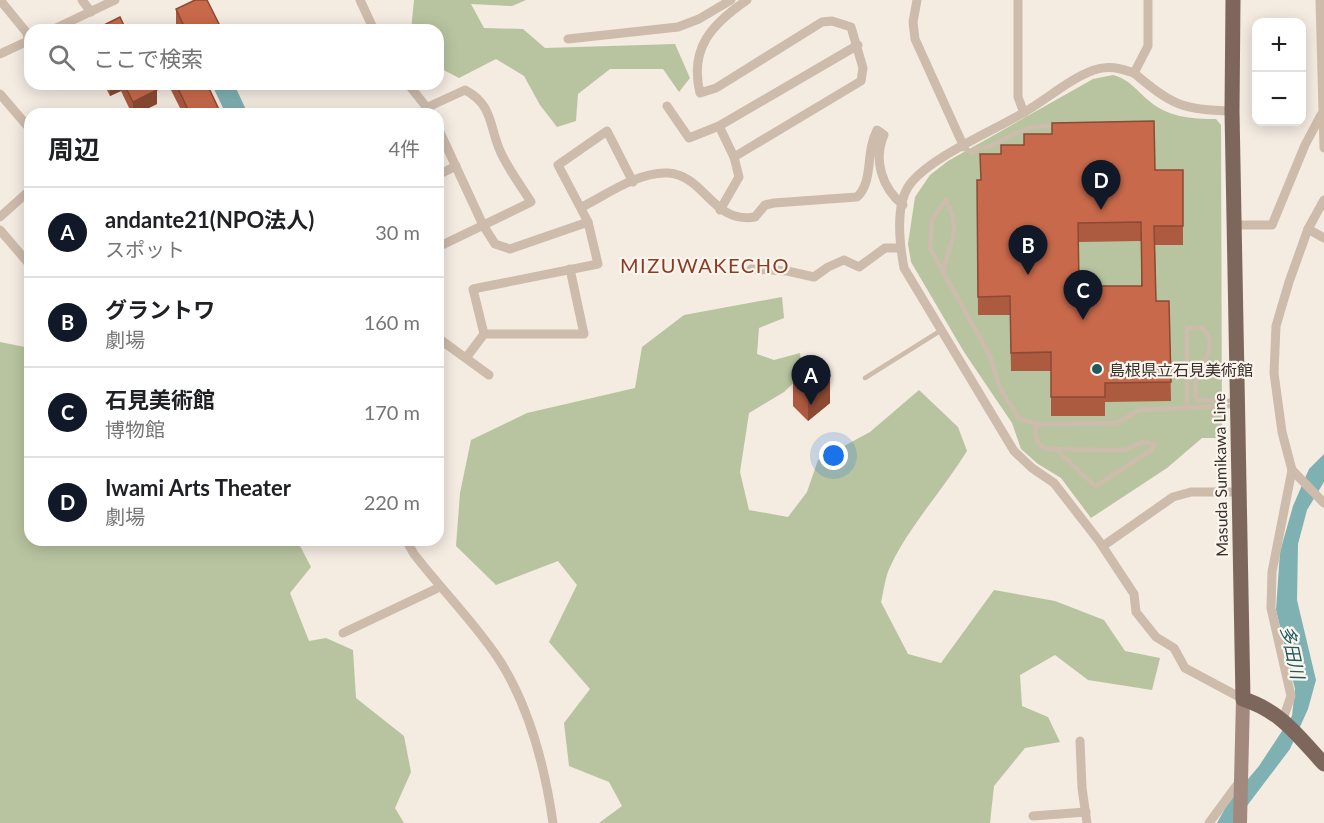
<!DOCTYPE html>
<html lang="ja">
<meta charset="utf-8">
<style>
:root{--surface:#fff;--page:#f6f6f6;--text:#202124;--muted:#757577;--line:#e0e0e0;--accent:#111827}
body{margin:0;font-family:Lato,"Noto Sans JP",sans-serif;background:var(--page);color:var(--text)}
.controls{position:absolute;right:18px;top:18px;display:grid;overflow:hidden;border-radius:12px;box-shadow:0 3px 15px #0003}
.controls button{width:54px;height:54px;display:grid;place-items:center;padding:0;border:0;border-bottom:2px solid var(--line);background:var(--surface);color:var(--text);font:30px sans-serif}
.you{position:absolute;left:834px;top:456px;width:21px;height:21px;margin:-15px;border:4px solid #fff;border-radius:50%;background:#1a73e8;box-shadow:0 0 0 9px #1a73e833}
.badge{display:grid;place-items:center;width:39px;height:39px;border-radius:50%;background:var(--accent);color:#fff;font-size:20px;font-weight:700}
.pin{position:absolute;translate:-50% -50px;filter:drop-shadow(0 2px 3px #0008)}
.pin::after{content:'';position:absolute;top:32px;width:21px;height:18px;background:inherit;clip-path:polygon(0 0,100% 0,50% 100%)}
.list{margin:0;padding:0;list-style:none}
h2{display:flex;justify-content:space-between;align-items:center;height:78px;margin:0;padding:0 24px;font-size:26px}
h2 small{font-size:20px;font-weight:400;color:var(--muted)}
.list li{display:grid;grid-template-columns:39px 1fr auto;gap:18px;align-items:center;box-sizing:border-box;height:90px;padding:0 24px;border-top:2px solid var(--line)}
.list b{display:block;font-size:22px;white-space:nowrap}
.list p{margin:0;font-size:20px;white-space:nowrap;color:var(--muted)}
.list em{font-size:20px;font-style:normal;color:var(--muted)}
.icon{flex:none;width:33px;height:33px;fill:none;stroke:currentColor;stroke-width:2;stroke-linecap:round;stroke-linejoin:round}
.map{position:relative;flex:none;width:1324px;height:823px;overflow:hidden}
.search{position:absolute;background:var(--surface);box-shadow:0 3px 15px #0003;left:24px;top:24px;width:420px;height:66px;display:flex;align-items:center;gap:15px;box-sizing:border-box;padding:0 21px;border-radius:18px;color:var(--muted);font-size:22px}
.panel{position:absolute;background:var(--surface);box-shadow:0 3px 15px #0003;left:24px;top:108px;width:420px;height:438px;border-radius:18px}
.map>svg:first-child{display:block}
</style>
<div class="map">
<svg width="1324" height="823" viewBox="0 0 1324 823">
<rect width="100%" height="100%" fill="#f4ebe1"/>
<g fill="#b8c4a0">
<polygon points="414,0 526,0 512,6 471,4 484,28 523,29 545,48 675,44 690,78 679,92 663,69 610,69 578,94 576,121 557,127 540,105 524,76 496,59 459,78 438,67 438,30 411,30"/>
<path d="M1113 75C1129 79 1136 90 1148 100 1167 117 1191 119 1216 119L1221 125 1222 438H1202L1167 468 1091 518 1061 478 1038 464 1021 449 1012 423 964 352 911 262 908 244 915 197 930 175 948 161 1093 79Z"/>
<path d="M782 297 784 318 759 328 757 354 774 360 800 353 803 374 784 392 749 413 740 472 749 510 788 517 807 492 818 460 870 432 919 390 958 427 967 451C943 490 910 525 891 565 885 576 884 590 881 602L908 654 941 663 994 590 1055 601 1104 620 1125 651 1160 658 1152 690 1088 680 1055 655 1020 675 1022 706 1048 717 1060 742 1025 748 994 786 990 823H599L622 806 609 782 569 766 564 723 590 689 549 642 577 585 558 561 496 585 456 546 460 493 471 440 527 413 635 388 642 347 684 315Z"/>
<polygon points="0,342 30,348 30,540 297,540 311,567 290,593 309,641 326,638 353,650 356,698 404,736 411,772 395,808 404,823 0,823"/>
</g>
<g fill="#7fb0b2">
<polygon points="224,84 234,84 248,114 226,114 214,89"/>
<polygon points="1324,454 1324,482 1307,510 1298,544 1297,600 1316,680 1308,709 1290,749 1234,823 1217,823 1228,803 1259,766 1292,716 1295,689 1276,610 1280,552 1293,506 1309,469"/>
</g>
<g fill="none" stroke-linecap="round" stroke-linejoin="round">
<g stroke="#cdbbac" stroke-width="4.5">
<path d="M964 147 972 153 975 149C999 149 1016 124 1050 126"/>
<path d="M943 274C948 242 963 234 946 200L932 219 930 248 990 356 1000 388 1019 419 1037 424 1117 423 1139 410 1234 406"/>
<polyline points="865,378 940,331"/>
<path d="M1187 408V328H1203C1220 348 1200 364 1196 381 1194 387 1196 395 1196 400L1234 401"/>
<path d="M1037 424C1034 436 1035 442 1045 449L1124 450 1143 442 1155 444 1151 450 1096 486C1089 483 1066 457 1055 449"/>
</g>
<g stroke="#cdbbac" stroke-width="9">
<polyline points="0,0 27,33 28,41"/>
<polyline points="82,0 91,12"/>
<polyline points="360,0 374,30"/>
<polyline points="917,0 913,22 915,39 964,147"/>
<polyline points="1018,0 1018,97 1024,113"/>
<path d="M1148 0V46L1134 73C1120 68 1108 65 1094 70 1069 79 1046 100 1023 113 993 131 926 159 908 187 895 208 900 246 904 268L1014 451 1032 468 1054 483 1099 541 1134 594 1136 612 1156 637 1174 648 1185 668 1243 699"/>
<polyline points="1320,0 1324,148"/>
<polyline points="52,30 115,0"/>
<polyline points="568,39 678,27 699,19 731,0"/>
<polyline points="0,54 30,40"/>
<path d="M1134 73C1172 105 1182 110 1232 111"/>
<polyline points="408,84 432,114"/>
<polyline points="0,94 30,129"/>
<polyline points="667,106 689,138 719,126 858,45"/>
<path d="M428 107 465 90C494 105 489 128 501 153 509 170 521 186 531 202L438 247"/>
<polyline points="719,126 734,157 739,177 720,210"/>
<polyline points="438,128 483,225 495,244 510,249 588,222"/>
<path d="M734 157 861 81 863 68 851 27 832 21 822 22 716 88 700 93C689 48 712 24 747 0"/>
<polyline points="438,175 456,166"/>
<polyline points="1324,200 1308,229 1289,282 1276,326 1274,373 1282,432 1292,470 1324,503"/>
<path d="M582 207C606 195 639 171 668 173 705 175 712 224 755 217L765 205 774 203 857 197C874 181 865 153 877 130L884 135C873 160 882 188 903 205"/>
<polyline points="0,217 30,190"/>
<polyline points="1236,225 1272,225 1305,145 1321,115"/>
<polyline points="1308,229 1324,238"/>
<polyline points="0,230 30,265"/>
<polyline points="751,269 787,271 814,277 828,267 844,260 859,267 885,248 900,248"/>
<polyline points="484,334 473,289 598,264 588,222 558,165 607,131 633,182"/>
<polyline points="438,338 489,375"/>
<polyline points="466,358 484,334 584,334 570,269"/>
<path d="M406 540 414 554C441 589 474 622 498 658 529 705 545 768 553 823"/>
<polyline points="1103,546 1173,497 1191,492 1237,492"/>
<polyline points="343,633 440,587"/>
<polyline points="1283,719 1291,696 1271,608 1272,572 1292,470"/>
<polyline points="1080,741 1082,788 1087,823"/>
<polyline points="1033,816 1086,812"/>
<polyline points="1209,823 1240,781"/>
</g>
<polyline stroke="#a18a7d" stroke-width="14" points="1240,823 1243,699"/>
<path stroke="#7d675c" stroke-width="15" d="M1233 0 1232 111 1243 699C1281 711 1298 736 1324 764"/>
</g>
<g fill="#ac5a40" fill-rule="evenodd">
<polygon points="176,9 222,30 177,26 176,24"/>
<polygon points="104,84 154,84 157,104 136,114 132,114 121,91 110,96"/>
<polygon points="168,84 207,84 221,114 183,114"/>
<path d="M1024 145 1155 170H1183V245H1155L1156 301H1169L1171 401 1105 402V416H1051V371H1011L1010 315H978L977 180H980L1001 154ZM1141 241V286H1079L1078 242Z"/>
<polygon points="793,379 830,403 808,421 793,406"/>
</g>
<g fill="#8c4a34">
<polygon points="110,84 121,84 121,91 110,96"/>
<polygon points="157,90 157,104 136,114 133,114 133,102"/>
<polygon points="830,376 830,403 808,421 808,394"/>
</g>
<g fill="#c8694b" stroke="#8c4a34" stroke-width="1.5" fill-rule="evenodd">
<polygon points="195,0 207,0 222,30 170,30 183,24 176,9"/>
<polygon points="120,17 126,30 100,30 98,28"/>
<polygon points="124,84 154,84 157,90 133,102"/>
<polygon points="176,84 207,84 221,114 190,114"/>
<path d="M1154 121 1155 170H1183V226H1154L1156 301H1169L1171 382 1105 383V397H1051V352L1011 353 1010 296 978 297 977 180H981L980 154H1001V145H1024V134H1052V123ZM1141 222 1142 286H1079L1078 223Z"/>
<polygon points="815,359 830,376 808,394 793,379"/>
</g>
<circle fill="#1f5a5e" stroke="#fbf5ee" stroke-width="2" cx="1097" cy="369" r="6"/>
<g text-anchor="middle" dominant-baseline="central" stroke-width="4.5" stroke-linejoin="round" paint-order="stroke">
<g font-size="16" fill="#3b302b" stroke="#fbf5ee" text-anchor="start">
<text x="1109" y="369">島根県立石見美術館</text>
</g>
<g font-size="16" fill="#3b302b" stroke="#fbf5ee">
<text transform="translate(1220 475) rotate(-91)">Masuda Sumikawa Line</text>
</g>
<g font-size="18" font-style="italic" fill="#1f5a5e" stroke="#fbf5ee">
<text transform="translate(1293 652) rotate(78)">多田川</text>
</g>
<g font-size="20" letter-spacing="1.5" fill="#8c3b22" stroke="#fbf5ee">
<text x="705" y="265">MIZUWAKECHO</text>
</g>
</g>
</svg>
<div class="controls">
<button>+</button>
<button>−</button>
</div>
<div class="you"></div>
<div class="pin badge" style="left:811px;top:405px">A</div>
<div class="pin badge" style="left:1028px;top:275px">B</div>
<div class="pin badge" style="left:1083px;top:320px">C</div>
<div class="pin badge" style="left:1101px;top:210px">D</div>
<div class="search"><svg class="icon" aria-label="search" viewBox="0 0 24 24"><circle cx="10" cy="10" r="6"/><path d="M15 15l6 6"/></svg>ここで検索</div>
<section class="panel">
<h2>周辺<small>4件</small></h2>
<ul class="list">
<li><span class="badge">A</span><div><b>andante21(NPO法人)</b><p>スポット</p></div><em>30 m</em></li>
<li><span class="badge">B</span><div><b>グラントワ</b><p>劇場</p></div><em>160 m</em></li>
<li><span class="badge">C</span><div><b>石見美術館</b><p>博物館</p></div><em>170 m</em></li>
<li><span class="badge">D</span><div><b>Iwami Arts Theater</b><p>劇場</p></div><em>220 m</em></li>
</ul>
</section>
</div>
